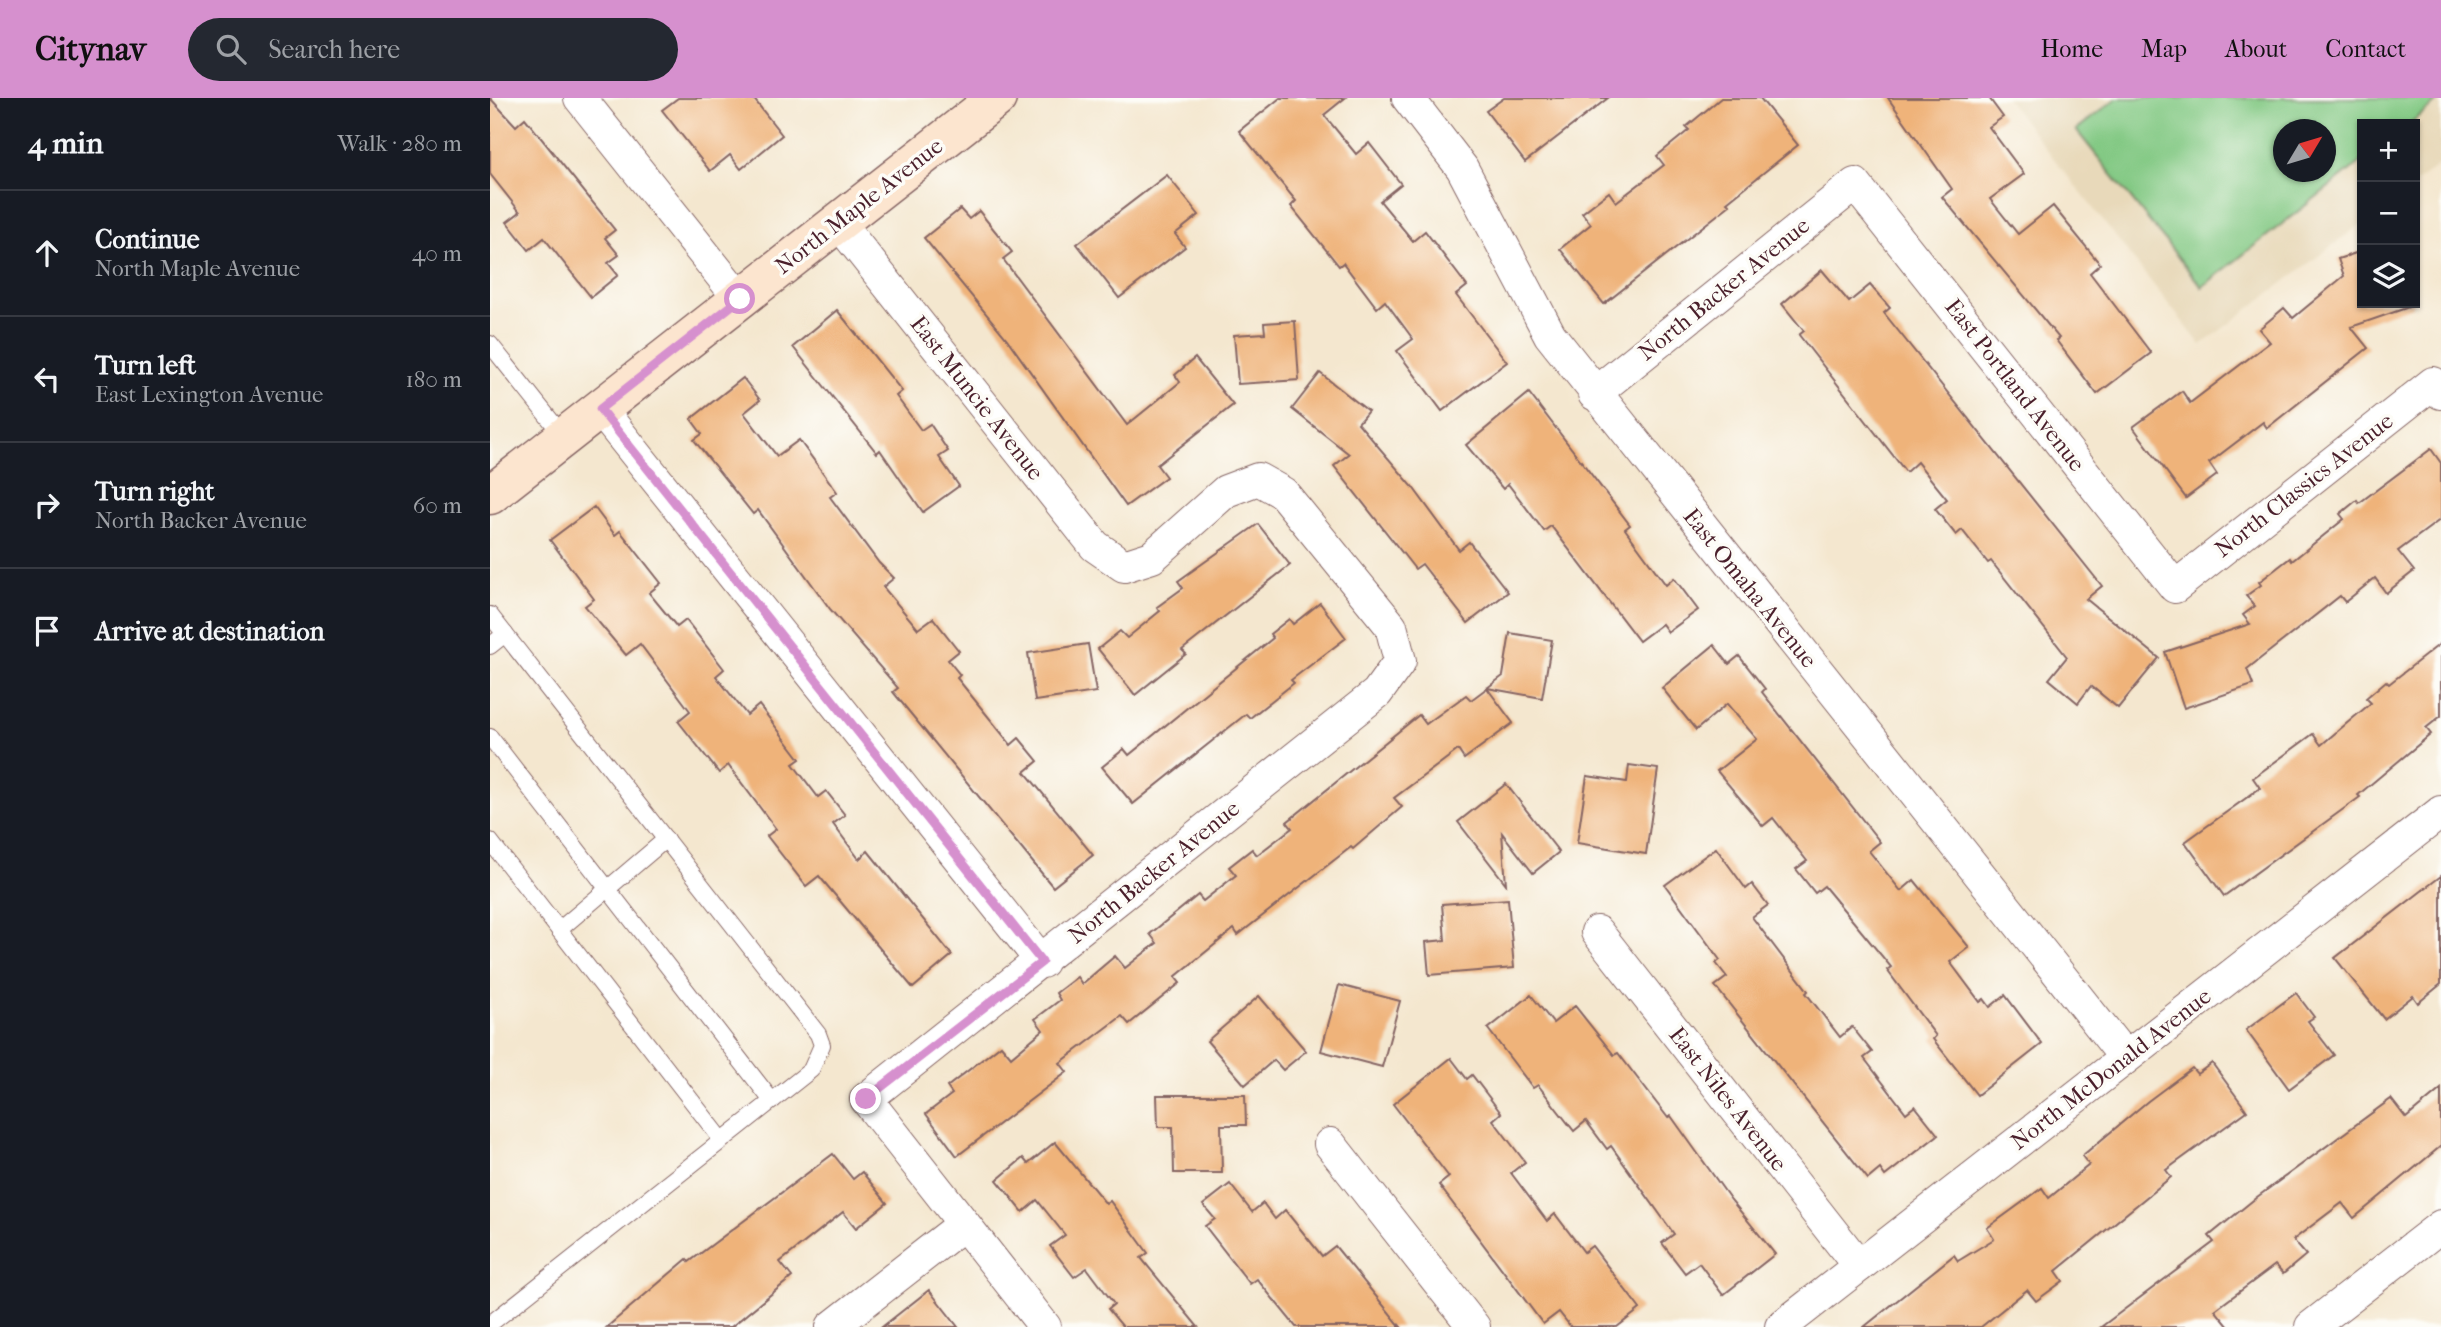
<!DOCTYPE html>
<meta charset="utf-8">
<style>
:root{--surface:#171b24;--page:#242831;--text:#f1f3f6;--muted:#9ea1a6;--line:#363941;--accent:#d690ce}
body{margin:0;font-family:"IM FELL French Canon",serif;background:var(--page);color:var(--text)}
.controls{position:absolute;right:21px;top:21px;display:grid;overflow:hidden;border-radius:0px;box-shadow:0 2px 5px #0004}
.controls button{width:63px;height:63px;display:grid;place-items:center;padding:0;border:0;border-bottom:2px solid var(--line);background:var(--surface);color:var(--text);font:35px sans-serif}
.compass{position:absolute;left:1783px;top:21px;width:63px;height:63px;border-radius:50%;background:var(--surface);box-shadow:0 2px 5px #0004;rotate:52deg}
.stop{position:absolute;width:21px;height:21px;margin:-16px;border:5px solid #d690ce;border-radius:50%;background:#fff}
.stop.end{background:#d690ce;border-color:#fff;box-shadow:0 2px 7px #0008}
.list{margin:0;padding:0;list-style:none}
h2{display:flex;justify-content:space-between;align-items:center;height:91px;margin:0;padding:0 28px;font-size:30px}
h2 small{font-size:23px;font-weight:400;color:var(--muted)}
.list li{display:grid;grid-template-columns:46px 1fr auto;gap:21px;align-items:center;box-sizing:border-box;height:126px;padding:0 28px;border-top:2px solid var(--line)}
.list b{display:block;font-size:26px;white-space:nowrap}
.list p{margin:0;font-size:23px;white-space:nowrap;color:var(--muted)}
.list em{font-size:23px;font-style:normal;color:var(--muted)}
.icon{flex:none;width:38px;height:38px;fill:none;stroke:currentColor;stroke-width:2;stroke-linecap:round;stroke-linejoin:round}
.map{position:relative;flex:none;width:1951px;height:1229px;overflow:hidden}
header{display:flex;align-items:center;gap:42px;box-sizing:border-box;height:98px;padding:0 35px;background:var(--accent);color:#111}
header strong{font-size:33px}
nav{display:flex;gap:38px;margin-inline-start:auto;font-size:24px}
.search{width:490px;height:63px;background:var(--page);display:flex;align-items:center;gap:18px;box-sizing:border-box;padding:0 24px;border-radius:38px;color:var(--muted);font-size:26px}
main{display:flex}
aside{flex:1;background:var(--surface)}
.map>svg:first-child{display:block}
</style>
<header>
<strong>Citynav</strong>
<div class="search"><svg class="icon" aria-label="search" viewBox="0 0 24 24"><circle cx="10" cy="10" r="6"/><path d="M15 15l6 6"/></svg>Search here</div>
<nav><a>Home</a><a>Map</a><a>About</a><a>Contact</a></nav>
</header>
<main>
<aside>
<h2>4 min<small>Walk · 280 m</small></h2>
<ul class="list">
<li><svg class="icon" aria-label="ahead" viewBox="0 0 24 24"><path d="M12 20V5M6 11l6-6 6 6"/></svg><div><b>Continue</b><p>North Maple Avenue</p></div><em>40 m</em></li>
<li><svg class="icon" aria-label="left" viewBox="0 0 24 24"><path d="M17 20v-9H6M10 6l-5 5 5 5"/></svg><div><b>Turn left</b><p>East Lexington Avenue</p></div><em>180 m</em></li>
<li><svg class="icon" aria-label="right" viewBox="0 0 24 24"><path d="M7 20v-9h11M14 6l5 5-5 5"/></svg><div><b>Turn right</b><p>North Backer Avenue</p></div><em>60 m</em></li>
<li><svg class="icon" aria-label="arrive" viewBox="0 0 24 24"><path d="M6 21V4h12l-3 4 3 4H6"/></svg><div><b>Arrive at destination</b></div></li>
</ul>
</aside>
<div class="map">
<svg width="1951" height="1229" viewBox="0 0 1951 1229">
<rect width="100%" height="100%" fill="#fdfcf7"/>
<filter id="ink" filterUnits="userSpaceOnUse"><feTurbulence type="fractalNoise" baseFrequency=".0143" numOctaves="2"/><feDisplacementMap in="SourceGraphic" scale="14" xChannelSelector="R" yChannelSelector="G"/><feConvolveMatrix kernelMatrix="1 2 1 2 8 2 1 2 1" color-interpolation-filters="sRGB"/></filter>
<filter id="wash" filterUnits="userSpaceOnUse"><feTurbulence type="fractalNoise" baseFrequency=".00686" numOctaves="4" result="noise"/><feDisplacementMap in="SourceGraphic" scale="28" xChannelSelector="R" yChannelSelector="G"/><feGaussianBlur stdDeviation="1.57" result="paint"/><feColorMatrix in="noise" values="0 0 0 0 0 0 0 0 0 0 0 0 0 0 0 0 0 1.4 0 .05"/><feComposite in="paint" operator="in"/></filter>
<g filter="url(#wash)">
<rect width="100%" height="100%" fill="#f4e7cf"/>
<path fill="#e8d9ba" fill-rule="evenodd" d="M1516 0H1951V65L1925 85V26H1872V125L1711 247ZM1794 32H1836V74H1794Z"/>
<path fill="#83c984" stroke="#667458" stroke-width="2" fill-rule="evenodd" d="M1627 0H1951V1L1919 26H1872V63L1712 189 1586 32ZM1794 32H1836V74H1794Z"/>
<g id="blocks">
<g fill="#efb37a">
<polygon points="0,0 26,28 35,20 125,132 115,140 129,157 118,165 128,177 101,199 54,140 39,152 17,124 30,114 0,76"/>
<polygon points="188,0 263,0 292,37 251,71 240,57 220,73 172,12"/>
<polygon points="790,0 855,0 834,17 866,56 879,45 911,86 890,103 923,143 935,133 977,188 966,197 1017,264 952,313 907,253 923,241 895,203 887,210 853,165 849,168 801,108 806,103 749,33"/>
<polygon points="1014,0 1118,0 1035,64 996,13"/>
<polygon points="1231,0 1270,0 1308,47 1237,104 1240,107 1114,206 1070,151 1101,126 1092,115 1119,94 1126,104 1174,67 1167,58 1199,32 1196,29"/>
<polygon points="1398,0 1499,0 1513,19 1499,29 1534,76 1500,101 1528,136 1563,108 1610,166 1600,175 1661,255 1607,296 1566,242 1569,240 1452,99 1462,91"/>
<polygon points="677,77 709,117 685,136 695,149 629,200 587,146"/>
<polygon points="470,111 479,121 489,113 522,154 513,161 637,327 690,284 685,277 705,260 743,307 667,367 676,379 636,408 517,241 434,140"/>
<polygon points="1872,153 1872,205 1922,205 1922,208 1861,229 1878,250 1777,330 1773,324 1719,365 1727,377 1696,400 1643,329 1692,293 1700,305 1780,244 1769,231 1794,210 1803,220 1854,178 1848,161"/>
<polygon points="1332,172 1359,204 1380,187 1400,210 1394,215 1612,488 1596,501 1669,560 1628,610 1601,588 1588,605 1559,581 1577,559 1501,463 1498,465 1472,432 1466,437 1445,411 1457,401 1427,364 1416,374 1309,237 1314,233 1292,206"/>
<polygon points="347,212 412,293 406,298 431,332 440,326 458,353 449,359 469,388 433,414 390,352 387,355 303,249"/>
<polygon points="805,223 809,282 748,286 744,237 775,235 774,225"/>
<polygon points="830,275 878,313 868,325 922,388 969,452 979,444 1018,494 978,525 932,466 925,471 844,368 859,356 802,311"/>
<polygon points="253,280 270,302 254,315 287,358 309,342 347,394 340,399 389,465 404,480 393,489 428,531 443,520 469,553 458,562 470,577 467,580 521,647 529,640 548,663 535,674 603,757 563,789 421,616 403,594 408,590 340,511 268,412 263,416 204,342 212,336 201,321"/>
<polygon points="1039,295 1140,427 1135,431 1176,487 1184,480 1208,512 1178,534 1172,526 1149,543 1061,428 1054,433 1018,386 1013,391 976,347"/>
<polygon points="1941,351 1951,365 1951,421 1908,453 1924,473 1896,495 1885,480 1855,504 1850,498 1757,571 1763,587 1694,610 1675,554 1760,526 1753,517 1765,508 1756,498 1771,487 1769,484 1800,460 1802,463 1854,421 1850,416 1867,402 1869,405"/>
<polygon points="104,409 125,437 130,433 171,485 159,495 187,529 196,522 234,571 226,578 257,617 269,607 310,661 303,666 328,699 336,693 355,717 343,726 369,761 378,753 462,857 423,890 329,778 316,788 277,738 286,731 238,667 229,675 188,623 200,613 150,546 136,557 95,508 104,501 60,442"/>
<polygon points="768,426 800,467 692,552 696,556 645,597 608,551 630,533 637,540 670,513 667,509 693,490 688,483"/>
<polygon points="830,505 856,540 801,582 804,585 760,620 756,616 643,706 612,669 634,651 639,657 783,540 780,536 799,521 803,526"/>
<polygon points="1020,535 1062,542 1052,600 997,590 1023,625 974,661 968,652 904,700 912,709 863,751 861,749 748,837 744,831 685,879 690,885 639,926 632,918 570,965 577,974 467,1058 436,1016 462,996 457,989 511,947 521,959 553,932 545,921 570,902 566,895 587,879 592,886 625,858 635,870 667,845 660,836 708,797 713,803 746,777 739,769 762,751 767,757 802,730 797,724 929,617 936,626 976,597 981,602 1013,578"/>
<polygon points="1951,545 1951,618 1936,630 1941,636 1868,697 1870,699 1734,798 1695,744 1770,690 1763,680 1823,636 1831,647 1881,605 1876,600 1896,583 1899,586"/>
<polygon points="598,546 606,594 545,603 538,555"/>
<polygon points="1224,547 1239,566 1249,558 1275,591 1272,594 1390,744 1379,753 1411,793 1424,782 1479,849 1460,864 1490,904 1494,901 1500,909 1515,897 1552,946 1487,997 1443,941 1446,938 1397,872 1401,869 1334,788 1325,795 1306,771 1317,763 1283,720 1273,728 1227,673 1267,641 1237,606 1206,632 1172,590"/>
<polygon points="1139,667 1168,671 1156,756 1087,745 1097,678 1137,684"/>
<polygon points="1016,686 1069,754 1043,775 1012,735 1016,786 968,724"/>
<polygon points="1226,750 1256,791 1262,786 1278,807 1262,819 1318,893 1316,895 1350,939 1362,929 1382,954 1374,960 1416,1015 1425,1008 1448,1037 1395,1078 1390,1071 1378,1081 1225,888 1237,879 1226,865 1230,862 1175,787"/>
<polygon points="1951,778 1951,886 1928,905 1923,898 1894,921 1845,860"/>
<polygon points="1018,801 1024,870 939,877 936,844 955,842 952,806"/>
<polygon points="849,887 910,903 892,969 831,953"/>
<polygon points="1806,895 1824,919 1818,923 1844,957 1799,991 1756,932"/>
<polygon points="1041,897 1063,925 1085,908 1124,957 1128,955 1178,1020 1181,1018 1241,1102 1285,1156 1233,1197 1209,1165 1195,1175 1172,1145 1184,1136 1121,1048 1117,1051 1096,1023 1084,1033 1048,987 1043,990 998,931"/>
<polygon points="769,898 816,953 793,972 784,962 755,987 717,943"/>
<polygon points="961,960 977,981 982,977 1011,1015 1003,1022 1035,1064 1021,1075 1057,1123 1065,1116 1094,1154 1102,1148 1150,1211 1127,1229 1081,1229 1069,1214 1053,1226 949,1087 959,1079 903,1006"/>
<polygon points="1722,965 1757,1013 1676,1072 1681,1079 1566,1173 1573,1183 1546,1203 1537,1192 1491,1229 1374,1229 1464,1157 1468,1163 1504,1141 1497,1130 1552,1090 1559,1100 1599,1067 1592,1058 1658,1003 1702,970 1707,976"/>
<polygon points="1951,991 1951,1048 1864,1120 1852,1105 1803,1142 1816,1157 1793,1176 1785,1167 1725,1212 1739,1229 1611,1229 1724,1144 1719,1138 1767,1099 1901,1001 1916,1020"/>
<polygon points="667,997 755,997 756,1027 731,1027 732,1075 684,1075 683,1029 668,1029"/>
<polygon points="565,1044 616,1106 620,1103 658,1155 651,1160 708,1229 633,1229 618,1211 624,1206 597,1170 584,1179 560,1148 575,1137 547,1102 533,1114 507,1082 533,1060 538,1066"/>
<polygon points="343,1056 363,1081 372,1074 397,1105 366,1130 353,1114 290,1164 302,1179 241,1229 117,1229 197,1161 199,1164"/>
<polygon points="740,1086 762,1114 773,1105 785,1121 795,1112 832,1158 845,1148 911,1229 806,1229 767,1181 760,1186 715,1128 725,1121 713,1107"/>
<polygon points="439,1192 468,1229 392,1229"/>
</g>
</g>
</g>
<g filter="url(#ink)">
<use href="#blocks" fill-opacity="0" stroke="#866564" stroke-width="2"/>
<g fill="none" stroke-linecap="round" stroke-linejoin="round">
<defs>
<g id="lane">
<polyline points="0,246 74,339"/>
<polyline points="0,517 328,936 332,947 321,972 0,1226"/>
<polyline points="0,548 15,536"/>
<polyline points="0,639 282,1003"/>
<polyline points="0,743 232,1042"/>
<polyline points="69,832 176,741"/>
</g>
<g id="street">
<polyline points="90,0 250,201"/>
<polyline points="918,0 972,70 1060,237 1635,959"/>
<polyline points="348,124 605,448 634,468 662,459 736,393 768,381 793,395 901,528 910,563 887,595 376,1001 555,1229"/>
<polyline points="1104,296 1365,86 1685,489 1943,285 1951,295"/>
<polyline points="110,311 552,864"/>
<polyline points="1107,834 1369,1168"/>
<polyline points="840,1046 984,1229"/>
<polyline points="342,1229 474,1126"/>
<polyline points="1291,1229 1951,714"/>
<polyline points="1821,1229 1951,1128"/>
</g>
<polyline id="secondary" points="0,397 507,0"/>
</defs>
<use href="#lane" stroke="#866564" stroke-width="18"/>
<use href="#street" stroke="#866564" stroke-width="34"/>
<use href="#secondary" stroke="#866564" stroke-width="41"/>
<use href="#lane" stroke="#fff" stroke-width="16"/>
<use href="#street" stroke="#fff" stroke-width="32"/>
<use href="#secondary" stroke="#fce5cf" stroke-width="38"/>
</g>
</g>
<g fill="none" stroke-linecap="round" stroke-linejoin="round" filter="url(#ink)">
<polyline stroke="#d690ce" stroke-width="9" points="250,201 110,311 552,864 376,1001"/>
</g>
<g text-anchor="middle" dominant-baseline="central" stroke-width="7" stroke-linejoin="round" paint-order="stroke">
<g font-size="23" fill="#4a1f2b" stroke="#fdfcf7">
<text transform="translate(369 108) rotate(-38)">North Maple Avenue</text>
<text transform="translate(1234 191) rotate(-39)">North Backer Avenue</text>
<text transform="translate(1525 287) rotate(52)">East Portland Avenue</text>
<text transform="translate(487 300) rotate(52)">East Muncie Avenue</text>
<text transform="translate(1814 387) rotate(-38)">North Classics Avenue</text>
<text transform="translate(1260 490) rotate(51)">East Omaha Avenue</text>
<text transform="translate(664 774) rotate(-39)">North Backer Avenue</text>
<text transform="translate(1621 971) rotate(-38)">North McDonald Avenue</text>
<text transform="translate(1238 1001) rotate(52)">East Niles Avenue</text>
</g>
</g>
</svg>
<div class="controls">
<button>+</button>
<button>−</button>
<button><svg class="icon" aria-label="layers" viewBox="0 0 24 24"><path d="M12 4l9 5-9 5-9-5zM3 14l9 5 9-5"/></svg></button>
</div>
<svg class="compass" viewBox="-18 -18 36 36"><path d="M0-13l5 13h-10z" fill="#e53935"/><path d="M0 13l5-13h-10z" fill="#9ea1a6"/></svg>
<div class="stop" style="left:250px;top:201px"></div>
<div class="stop end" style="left:376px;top:1001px"></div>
</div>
</main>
